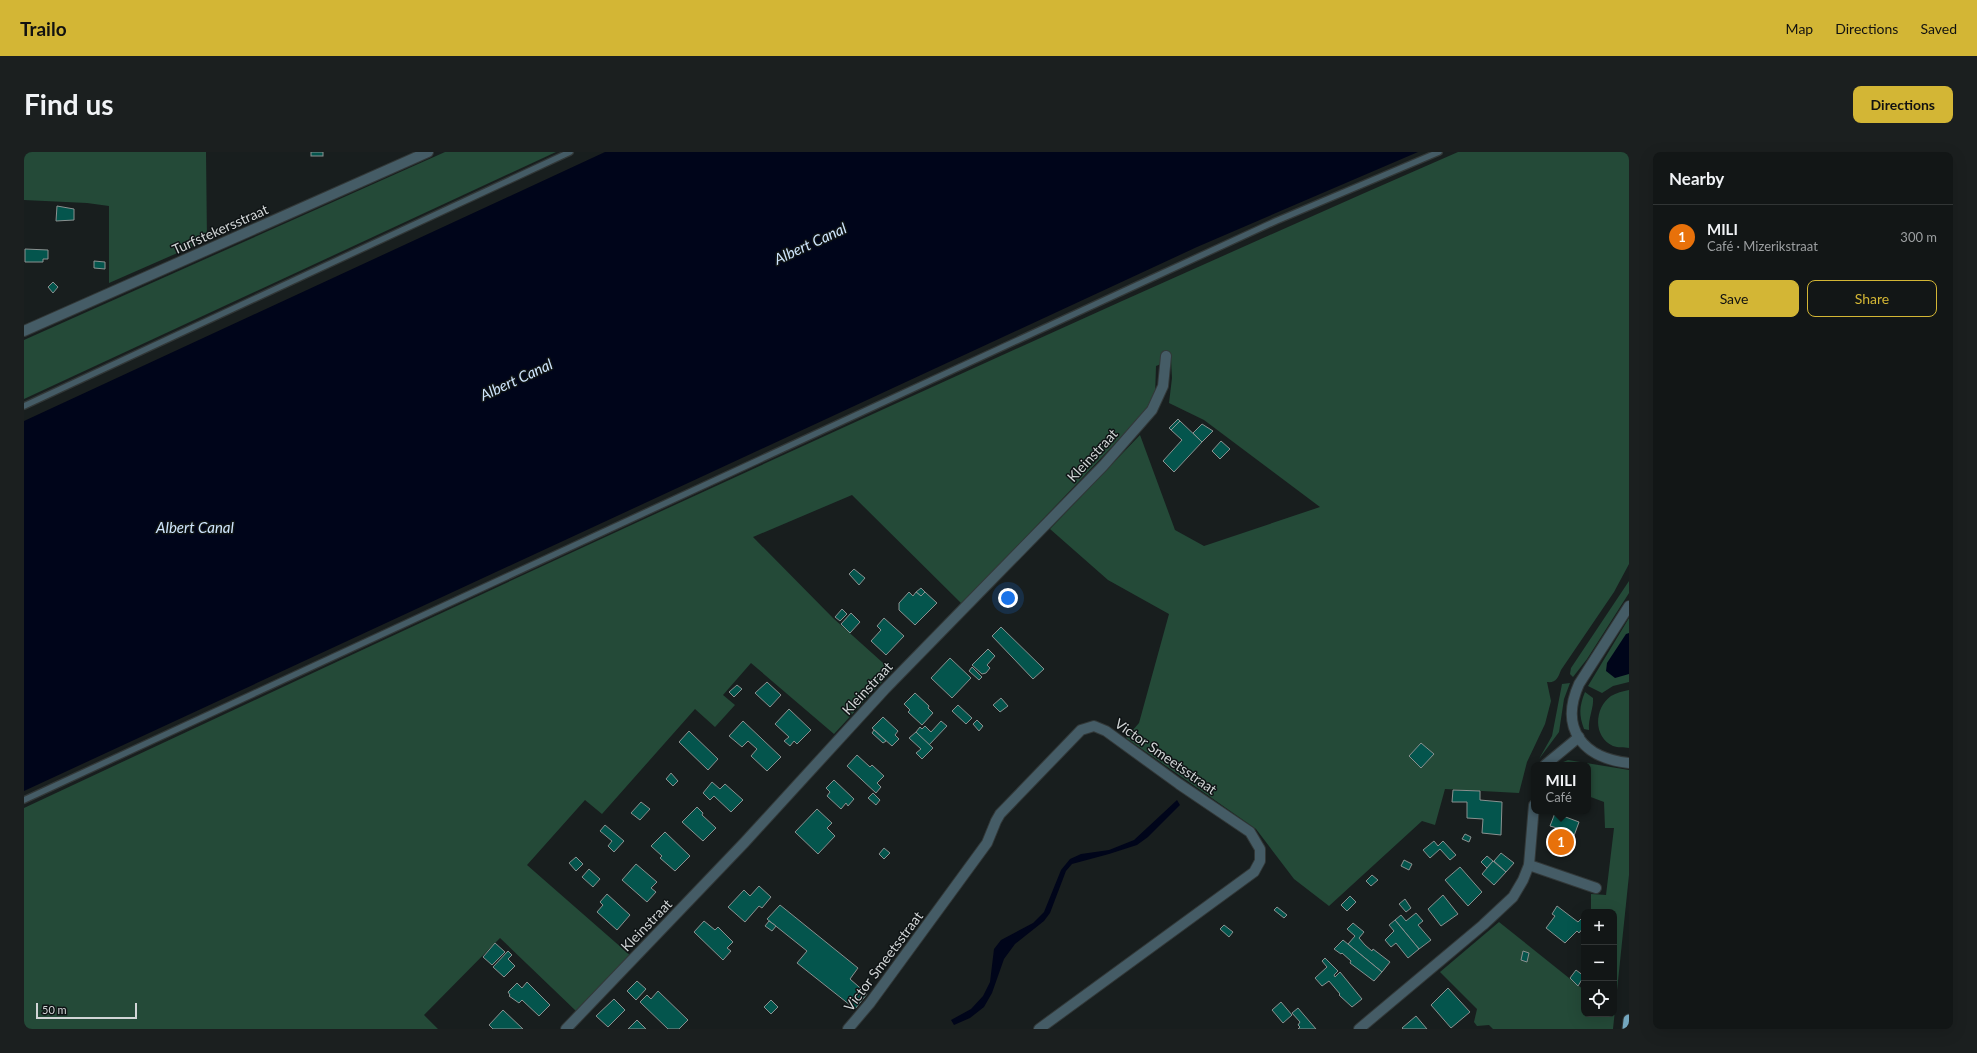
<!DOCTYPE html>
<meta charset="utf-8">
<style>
:root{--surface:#121616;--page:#1b1f1f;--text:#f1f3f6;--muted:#9c9fa1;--line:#313535;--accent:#d3b635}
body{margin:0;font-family:Lato,sans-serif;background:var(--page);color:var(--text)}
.controls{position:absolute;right:12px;bottom:12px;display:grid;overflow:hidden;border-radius:8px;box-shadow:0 4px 16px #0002}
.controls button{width:36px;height:36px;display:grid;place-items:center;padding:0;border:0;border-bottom:1px solid var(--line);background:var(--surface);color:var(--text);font:20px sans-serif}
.scale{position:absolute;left:12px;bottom:10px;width:101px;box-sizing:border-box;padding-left:4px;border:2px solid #d1d5d6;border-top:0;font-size:11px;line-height:14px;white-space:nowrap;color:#d1d5d6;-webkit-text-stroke:3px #0f1415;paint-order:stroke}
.you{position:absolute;left:984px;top:446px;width:14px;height:14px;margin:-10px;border:3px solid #fff;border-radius:50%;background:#1a73e8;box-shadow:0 0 0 6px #1a73e833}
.badge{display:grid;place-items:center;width:26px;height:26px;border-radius:50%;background:var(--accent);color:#fff;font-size:13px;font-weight:700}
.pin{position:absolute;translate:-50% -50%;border:2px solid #fff;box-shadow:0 1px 4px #0006}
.popup{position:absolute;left:1507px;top:610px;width:60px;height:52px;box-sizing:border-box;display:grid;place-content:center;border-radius:8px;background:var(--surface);filter:drop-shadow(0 1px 3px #0005);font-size:13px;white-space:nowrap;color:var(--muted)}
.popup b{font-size:15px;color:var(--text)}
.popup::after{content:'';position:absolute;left:50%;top:100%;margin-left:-8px;border:8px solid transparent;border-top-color:var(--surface)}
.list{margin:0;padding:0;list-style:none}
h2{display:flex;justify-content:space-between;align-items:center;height:52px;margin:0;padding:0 16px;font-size:17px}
h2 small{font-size:13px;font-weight:400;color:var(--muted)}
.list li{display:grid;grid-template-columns:26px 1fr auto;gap:12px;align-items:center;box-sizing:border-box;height:64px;padding:0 16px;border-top:1px solid var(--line)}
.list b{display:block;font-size:15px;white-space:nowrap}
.list p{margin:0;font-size:13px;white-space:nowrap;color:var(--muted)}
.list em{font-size:13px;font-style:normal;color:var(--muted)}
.actions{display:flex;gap:8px;padding:12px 16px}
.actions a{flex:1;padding:9px 0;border:1px solid var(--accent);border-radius:8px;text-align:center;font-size:14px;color:var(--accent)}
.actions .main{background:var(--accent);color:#111}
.icon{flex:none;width:22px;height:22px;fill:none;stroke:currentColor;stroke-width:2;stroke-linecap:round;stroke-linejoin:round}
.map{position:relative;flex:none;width:1605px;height:877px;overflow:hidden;border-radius:8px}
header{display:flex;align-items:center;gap:24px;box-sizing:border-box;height:56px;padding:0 20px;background:var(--accent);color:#111}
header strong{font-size:19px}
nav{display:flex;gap:22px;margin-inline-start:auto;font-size:14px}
.intro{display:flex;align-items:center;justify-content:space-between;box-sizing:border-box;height:96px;padding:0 24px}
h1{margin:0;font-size:28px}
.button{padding:10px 18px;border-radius:8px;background:var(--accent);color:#111;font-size:14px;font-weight:700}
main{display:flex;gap:24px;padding:0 24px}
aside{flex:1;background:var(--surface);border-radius:8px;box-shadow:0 4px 16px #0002}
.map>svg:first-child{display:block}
</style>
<header>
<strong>Trailo</strong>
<nav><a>Map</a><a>Directions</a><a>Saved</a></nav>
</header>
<div class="intro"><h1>Find us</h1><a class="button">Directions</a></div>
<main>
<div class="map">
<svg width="1605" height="877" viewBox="0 0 1605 877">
<rect width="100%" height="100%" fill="#181e1e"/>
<g fill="#244a38">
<polygon points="0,0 182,0 183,88 85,131 85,54 63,51 0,48"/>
<polygon points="421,0 532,0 0,247 0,188"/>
<path d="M1434 0H1605V412L1590 440 1537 518C1534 526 1532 531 1523 530L1527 549 1521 572 1503 610 1495 641 1421 637 1411 673 1398 669 1305 754 1270 727 1232 677 1102 586 1115 571 1145 462 1084 428 1026 377 1116 283 1151 378 1180 394 1296 355 1180 268 1145 251 1148 226 1147 208 1132 214 1131 244 1122 259 938 452 828 343 729 385 809 466 868 519 810 582 727 511 699 543 711 553 691 575 671 557 578 662 561 648 503 713 607 804 552 859 476 786 400 863 414 877H0V656C476 433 952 211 1434 0Z"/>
<polygon points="1605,429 1605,441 1563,507 1549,525 1546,522 1547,516"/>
<polygon points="1605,466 1605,530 1589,534 1578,541 1564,534"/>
<polygon points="1546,531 1540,547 1535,580 1515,607 1528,584 1538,532"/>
<path d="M1605 538V596C1600 595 1594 596 1589 594 1569 585 1570 556 1587 544 1592 541 1599 539 1605 538Z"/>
<path d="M1561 540 1569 546C1570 556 1564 566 1565 578L1560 577C1555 563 1555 555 1561 540Z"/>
<polygon points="1544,608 1605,618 1605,723 1589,877 1469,877 1465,873 1453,874 1450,870 1453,857 1416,820 1475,770 1560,838 1560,862 1590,862 1590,760 1567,760 1567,742 1582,743 1590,676 1581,676 1580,650 1564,644 1564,613 1532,613"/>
</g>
<g fill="#00051a">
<polygon points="581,0 1394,0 1173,95 0,639 0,269"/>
<polygon points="1605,481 1605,522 1591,526 1582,519 1583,511 1602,482"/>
<polygon points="1153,648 1156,653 1124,685 1113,693 1085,702 1048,712 1042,719 1026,761 1020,769 991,792 980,807 968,841 960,855 946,866 930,873 927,868 947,857 959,844 966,830 970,797 977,788 1009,771 1020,760 1037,718 1046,707 1057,702 1085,698 1110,688"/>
</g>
<g fill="#04554d" stroke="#8a9190">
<rect x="287" y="0" width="12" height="4"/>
<polygon points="33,54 50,57 50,68 32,69"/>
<polygon points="1,97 24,98 24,107 19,107 19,110 1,110"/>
<polygon points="70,109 81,110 81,117 70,116"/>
<polygon points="29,130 34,135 29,141 24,135"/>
<polygon points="1154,267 1156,269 1147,278 1145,276"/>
<polygon points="1156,269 1178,290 1150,320 1139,309 1158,288 1147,278"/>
<polygon points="1178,272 1189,279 1178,290 1169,281"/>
<polygon points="1197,289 1206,297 1196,307 1188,299"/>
<polygon points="830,417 841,426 835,433 825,422"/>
<polygon points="897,436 901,440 897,444 892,440"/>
<polygon points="885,440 889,444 892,440 897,444 901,440 913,451 891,473 875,458 875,451"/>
<polygon points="818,457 823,462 816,469 811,465"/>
<polygon points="827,461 836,470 826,481 817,472"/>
<polygon points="860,466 880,484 862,503 847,489 857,478 853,474"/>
<polygon points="977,475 1020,517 1009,527 968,484"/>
<polygon points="964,497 971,504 963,513 966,516 962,521 958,522 948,513"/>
<polygon points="926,506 947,526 928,546 907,526"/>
<polygon points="948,515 958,525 955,528 945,519"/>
<polygon points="743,530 757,543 746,555 731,541"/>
<polygon points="713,533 718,537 710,545 705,540"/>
<polygon points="891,541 905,554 904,556 909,561 898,573 884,560 886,558 880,552"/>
<polygon points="977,546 984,554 976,560 969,553"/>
<polygon points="934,553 948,566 942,572 928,559"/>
<polygon points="765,557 787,578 773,592 770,589 766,594 760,589 765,585 751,572"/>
<polygon points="859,565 874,579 871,583 875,587 868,594 848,576"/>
<polygon points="953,568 959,574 955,579 949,572"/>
<polygon points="719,569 757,605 743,619 727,604 733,597 724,589 718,595 705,584"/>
<polygon points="917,569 923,574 905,593 892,580 896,575 898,577 901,574 907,580"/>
<polygon points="850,578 862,589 859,591 848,581"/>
<polygon points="665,579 694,607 684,618 655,590"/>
<polygon points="892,580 909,596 898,607 892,601 897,597 885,586"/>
<polygon points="1397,591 1410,602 1397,616 1385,604"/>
<polygon points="833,603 846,615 848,613 860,624 853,631 857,635 852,641 823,614"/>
<polygon points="647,621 654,629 649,634 642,627"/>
<polygon points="810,628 830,647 824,654 822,651 817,657 803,644 806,640 802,636"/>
<polygon points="688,630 696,637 701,632 719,648 707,660 690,644 686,648 679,641"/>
<polygon points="1429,638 1456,639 1456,648 1478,650 1477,683 1458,681 1459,667 1443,666 1443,650 1428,650"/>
<polygon points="849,641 856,648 852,653 844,646"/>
<polygon points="617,650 626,657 616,668 607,661"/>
<polygon points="673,655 679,661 678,663 692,676 679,689 658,670"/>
<polygon points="793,657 808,671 803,676 811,684 794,702 771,680"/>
<polygon points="1531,661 1555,670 1547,692 1545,692 1542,699 1529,694 1533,676 1526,674"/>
<polygon points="581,673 600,689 590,700 584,694 588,689 576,679"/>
<polygon points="641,680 666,704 651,719 636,706 638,704 627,694"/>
<polygon points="1441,682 1447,685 1445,690 1438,687"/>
<polygon points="1410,689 1414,694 1419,689 1432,703 1426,708 1416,697 1406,706 1399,698"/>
<polygon points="860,696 866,701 860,707 855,702"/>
<polygon points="1477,701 1490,711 1482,720 1470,709"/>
<polygon points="1463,704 1469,709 1463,716 1457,710"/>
<polygon points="552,705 559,712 552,719 545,711"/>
<polygon points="1380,708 1388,712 1385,718 1377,714"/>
<polygon points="1469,709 1482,720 1470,733 1458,722"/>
<polygon points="612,712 633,730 627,736 632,740 623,750 598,728"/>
<polygon points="1436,715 1458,740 1444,754 1421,728"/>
<polygon points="565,717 576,727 569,735 558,725"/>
<polygon points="1348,723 1354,728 1347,734 1342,729"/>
<polygon points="735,734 747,745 738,756 735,754 721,770 704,755 720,738 726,744"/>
<polygon points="583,742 606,763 593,778 573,760 579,753 576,750"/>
<polygon points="1419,743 1434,762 1417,774 1404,757"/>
<polygon points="1326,744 1332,750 1323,759 1317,753"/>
<polygon points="1381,747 1387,756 1382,760 1375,752"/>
<polygon points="756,753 834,816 826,827 843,842 831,857 773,811 783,799 743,767"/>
<polygon points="1533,754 1554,770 1558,766 1560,768 1560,775 1555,781 1553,779 1541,791 1522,776 1531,764 1528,762"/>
<polygon points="1253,755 1263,763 1260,766 1250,758"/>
<polygon points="1392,761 1399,769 1394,773 1407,788 1395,797 1371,768 1377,763 1382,769"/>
<polygon points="1371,768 1395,797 1384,806 1372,791 1367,795 1361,788 1370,779 1365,773"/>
<polygon points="680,769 691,778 694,775 709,790 703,796 707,799 699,808 670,780"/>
<polygon points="745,769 752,774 748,779 741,774"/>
<polygon points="1329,771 1340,780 1335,786 1341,793 1348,799 1349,797 1366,810 1358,820 1324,792 1331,784 1323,777"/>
<polygon points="1200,773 1209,780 1205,785 1196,777"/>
<polygon points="1319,788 1358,820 1350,829 1326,811 1327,809 1318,801 1317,802 1310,797"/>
<polygon points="471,791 481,800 468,813 459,805"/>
<polygon points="484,799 488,803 484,807 491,814 480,825 469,815"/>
<polygon points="1499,799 1505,801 1503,810 1497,808"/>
<polygon points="1301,806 1314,819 1310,823 1311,825 1316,820 1338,847 1328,855 1315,843 1316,842 1305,829 1298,834 1291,826 1303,815 1298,809"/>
<polygon points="1552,818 1560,824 1554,834 1546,826"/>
<polygon points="613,829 622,837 612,848 603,839"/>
<polygon points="503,830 526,853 515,864 498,848 495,851 485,844 486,843 484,840 493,831 498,836"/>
<polygon points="1424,836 1446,860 1427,876 1407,853"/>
<polygon points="634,839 664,868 655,877 644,877 616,850 623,843 627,847"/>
<polygon points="590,847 601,858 584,875 572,864"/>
<polygon points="747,848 754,855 747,862 740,855"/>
<polygon points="1257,850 1268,863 1259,871 1248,858"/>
<polygon points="1274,856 1292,877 1274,877 1276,875 1274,873 1276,870 1268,861"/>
<polygon points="479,858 499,877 469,877 465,873"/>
<polygon points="1392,864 1403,877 1379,877 1378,876"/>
<polygon points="613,868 622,877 604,877"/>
</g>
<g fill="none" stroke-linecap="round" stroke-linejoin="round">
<defs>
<g id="service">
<polyline points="0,254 546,0"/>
<polyline points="0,648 1126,127 1252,69 1415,0"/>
</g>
<g id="minor">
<polyline points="0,179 404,0"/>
<path d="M1605 454 1555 532C1535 577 1559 606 1605 611"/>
<polyline points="1521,613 1555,585"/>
<polyline points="1505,713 1572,736"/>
<polyline points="542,877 720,691 861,537 1079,314 1128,258 1139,234 1142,204"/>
<polyline points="824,877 846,851 963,691 972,669 976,662 1057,578 1070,574 1082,579 1155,632 1226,680 1236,697 1236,709 1230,720 1015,877"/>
<polyline points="1335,877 1459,773 1489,745 1499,728 1505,713 1510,653"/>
</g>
<polyline id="trunk" points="1604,877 1605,868"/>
</defs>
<use href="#service" stroke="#323838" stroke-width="8"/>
<use href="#minor" stroke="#323838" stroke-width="12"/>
<use href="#trunk" stroke="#323838" stroke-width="13"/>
<use href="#service" stroke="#455c66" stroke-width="5.5"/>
<use href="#minor" stroke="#455c66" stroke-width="10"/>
<use href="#trunk" stroke="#74a8c0" stroke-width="11"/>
</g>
<g text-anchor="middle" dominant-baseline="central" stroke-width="3" stroke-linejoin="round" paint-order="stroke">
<g font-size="14" fill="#d1d5d6" stroke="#0f1415">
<text transform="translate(196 77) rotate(-24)">Turfstekersstraat</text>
<text transform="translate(1068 303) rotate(-47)">Kleinstraat</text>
<text transform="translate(843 536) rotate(-47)">Kleinstraat</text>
<text transform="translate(1142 604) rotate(35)">Victor Smeetsstraat</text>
<text transform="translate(622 773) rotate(-46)">Kleinstraat</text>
<text transform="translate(859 809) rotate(-53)">Victor Smeetsstraat</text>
</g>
<g font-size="15" font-style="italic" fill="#cfe5fd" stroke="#0f1415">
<text transform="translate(786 91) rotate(-25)">Albert Canal</text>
<text transform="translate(492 227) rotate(-25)">Albert Canal</text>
<text x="171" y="375">Albert Canal</text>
</g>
</g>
</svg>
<div class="controls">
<button>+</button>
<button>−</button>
<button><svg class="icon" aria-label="locate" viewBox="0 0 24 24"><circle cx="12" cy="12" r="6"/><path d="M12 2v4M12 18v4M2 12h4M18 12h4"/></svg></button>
</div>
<div class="scale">50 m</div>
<div class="you"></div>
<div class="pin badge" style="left:1537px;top:690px;background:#e8710a">1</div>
<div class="popup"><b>MILI</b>Café</div>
</div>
<aside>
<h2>Nearby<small></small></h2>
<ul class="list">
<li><span class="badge" style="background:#e8710a">1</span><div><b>MILI</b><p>Café · Mizerikstraat</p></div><em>300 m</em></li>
</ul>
<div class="actions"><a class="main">Save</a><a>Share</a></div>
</aside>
</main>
